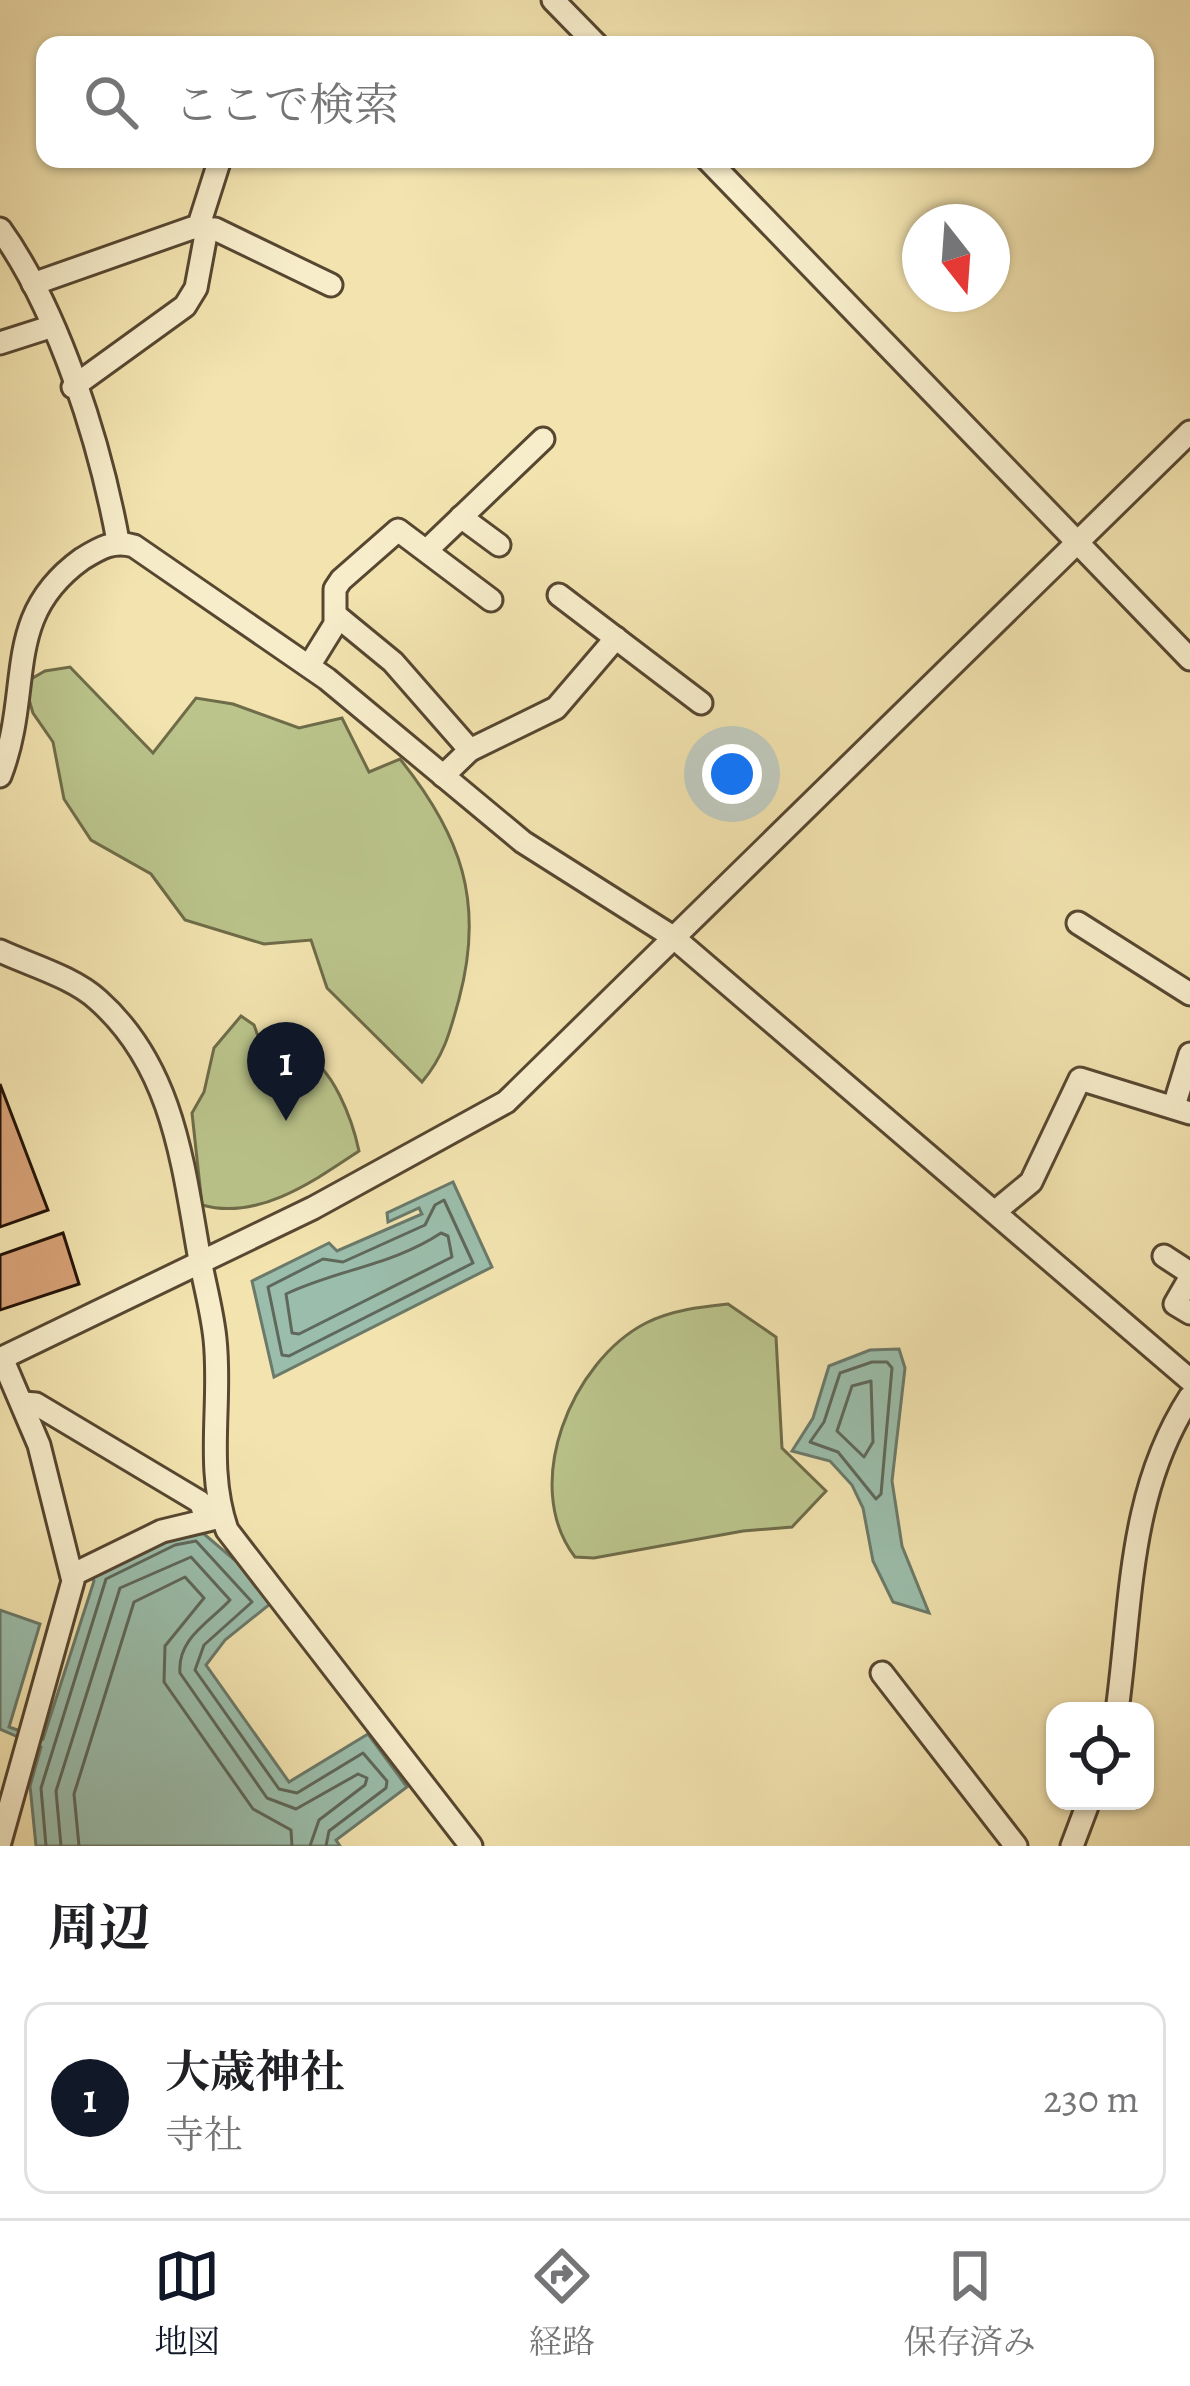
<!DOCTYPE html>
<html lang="ja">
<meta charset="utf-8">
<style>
:root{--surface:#fff;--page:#f6f6f6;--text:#202124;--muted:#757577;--line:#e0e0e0;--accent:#111827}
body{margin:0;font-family:Alegreya,"Noto Serif JP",serif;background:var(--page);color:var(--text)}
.controls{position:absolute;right:36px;bottom:36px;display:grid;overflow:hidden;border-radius:24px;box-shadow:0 3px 9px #0004}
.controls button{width:108px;height:108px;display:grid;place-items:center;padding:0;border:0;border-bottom:3px solid var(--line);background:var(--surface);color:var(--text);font:60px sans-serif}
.compass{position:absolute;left:902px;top:204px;width:108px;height:108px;border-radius:50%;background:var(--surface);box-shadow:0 3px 9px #0004;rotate:163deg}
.you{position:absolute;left:732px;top:774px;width:42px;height:42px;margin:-30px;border:9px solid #fff;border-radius:50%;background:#1a73e8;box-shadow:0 0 0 18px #1a73e833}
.badge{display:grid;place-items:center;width:78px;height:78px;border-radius:50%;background:var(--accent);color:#fff;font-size:39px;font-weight:700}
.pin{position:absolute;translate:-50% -99px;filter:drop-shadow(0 3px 6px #0008)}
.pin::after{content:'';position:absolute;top:63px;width:42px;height:36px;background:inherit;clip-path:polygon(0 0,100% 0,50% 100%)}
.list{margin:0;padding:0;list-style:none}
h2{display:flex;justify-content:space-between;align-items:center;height:156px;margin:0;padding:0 48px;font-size:51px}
h2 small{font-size:39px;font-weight:400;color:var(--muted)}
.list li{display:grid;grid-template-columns:78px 1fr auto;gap:36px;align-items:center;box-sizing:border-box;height:192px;margin:0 24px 24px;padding:0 24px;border:3px solid var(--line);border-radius:24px}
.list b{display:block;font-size:45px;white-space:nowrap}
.list p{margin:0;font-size:39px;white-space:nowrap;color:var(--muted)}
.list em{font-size:39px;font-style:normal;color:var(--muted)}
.icon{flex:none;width:66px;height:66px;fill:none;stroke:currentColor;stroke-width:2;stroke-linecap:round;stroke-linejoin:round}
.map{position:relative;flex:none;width:1190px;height:1846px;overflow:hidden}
.search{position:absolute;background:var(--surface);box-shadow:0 3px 9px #0004;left:36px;right:36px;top:36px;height:132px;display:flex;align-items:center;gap:30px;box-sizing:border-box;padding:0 42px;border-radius:24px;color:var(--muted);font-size:45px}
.sheet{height:372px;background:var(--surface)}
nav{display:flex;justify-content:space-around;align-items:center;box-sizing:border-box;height:168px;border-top:3px solid var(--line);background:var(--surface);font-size:33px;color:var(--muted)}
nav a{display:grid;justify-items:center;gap:6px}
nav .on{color:var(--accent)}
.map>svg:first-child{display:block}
</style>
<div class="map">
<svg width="1190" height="1846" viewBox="0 0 1190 1846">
<rect width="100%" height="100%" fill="#f2e3af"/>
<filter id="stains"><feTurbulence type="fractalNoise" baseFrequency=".00167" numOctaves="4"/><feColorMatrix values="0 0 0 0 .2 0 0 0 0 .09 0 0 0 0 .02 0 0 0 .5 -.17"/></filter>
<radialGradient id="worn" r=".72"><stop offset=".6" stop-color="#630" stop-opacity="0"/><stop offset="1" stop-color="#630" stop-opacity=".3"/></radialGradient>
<g fill="#bac48b" stroke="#6e6c49" stroke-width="3">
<path d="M70 667 153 753 196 698 233 704 299 728 342 718 369 772 400 759C461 835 485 902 459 999 450 1032 444 1056 422 1082L327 988 311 940 264 944 185 920 151 874 91 840 64 799 53 742 33 713 24 683 45 671Z"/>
<path d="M241 1016 254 1025 264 1053C277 1058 288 1052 301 1055 333 1063 353 1123 359 1151 314 1181 258 1221 202 1205L192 1113 204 1092 214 1048Z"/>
<path d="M728 1304 776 1337 782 1448 826 1491 792 1527 743 1531 594 1558 575 1557C520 1485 572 1361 646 1323 672 1310 700 1307 728 1304Z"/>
</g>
<g fill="#9bbeac" stroke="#6b7a6a" stroke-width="3">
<polygon points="453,1182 492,1267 274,1377 252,1281 329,1243 337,1251 422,1214 419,1208 388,1222 387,1213"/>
<polygon points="899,1349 905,1368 892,1481 902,1546 929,1613 893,1602 873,1561 863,1508 852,1485 830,1461 792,1451 813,1418 829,1366 870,1350"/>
<polygon points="197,1528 237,1562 270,1604 225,1640 206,1665 289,1782 368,1734 407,1787 336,1840 340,1846 36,1846 30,1786 41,1747 0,1729 0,1610 40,1624 9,1727 43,1739 94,1581 88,1575"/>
</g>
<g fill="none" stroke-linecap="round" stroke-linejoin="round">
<g stroke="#5f685a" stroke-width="3">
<polygon points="444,1200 473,1263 289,1356 282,1355 268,1287 323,1259 343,1262 425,1225 435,1205"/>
<path d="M441 1233 448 1236 452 1257 299 1334 292 1333 286 1294C336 1270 393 1265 441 1233Z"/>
<polygon points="872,1362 887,1362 892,1368 881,1494 876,1499 838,1452 810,1442 824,1422 840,1373"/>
<polygon points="871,1381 873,1442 864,1457 837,1431 852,1386"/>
<polyline points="46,1846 41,1788 106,1579 175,1545 196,1541 252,1602 204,1645 195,1670 279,1789 297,1793 363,1753 387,1781 386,1788 329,1831 326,1846"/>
<path d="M61 1846 56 1791 120 1588 191 1557 230 1600C210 1622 177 1638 180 1673L267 1798 296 1809 358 1774 367 1778 365 1785 319 1820 310 1846"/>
<polyline points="79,1846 74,1794 134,1602 185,1577 204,1598 165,1646 164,1682 253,1809 291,1830 292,1846"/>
</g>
</g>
<g fill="#d7a176" stroke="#231307" stroke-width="3">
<polygon points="0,1084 48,1210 0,1227"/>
<polygon points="63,1233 79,1284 0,1310 0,1255"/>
</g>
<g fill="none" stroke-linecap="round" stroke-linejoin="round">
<defs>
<g id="minor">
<polyline points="553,0 597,45"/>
<polyline points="707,159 1190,659"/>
<polyline points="198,228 220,159"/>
<path d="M0 229C59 311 100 443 118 541"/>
<polyline points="33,284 192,228 215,229 331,285"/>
<polyline points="0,343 50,327"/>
<polyline points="73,387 185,306 196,288 207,229"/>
<polyline points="461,517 499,545"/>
<polyline points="427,550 543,439"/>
<polyline points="559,595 701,703"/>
<polyline points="337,616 393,662 470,750"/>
<polyline points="309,666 335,624 335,589 341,580 398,530 491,600"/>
<path d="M0 776C34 688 0 618 82 559 100 548 113 540 134 546L327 679 523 842 673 937 1190 1380"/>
<polyline points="443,776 470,750 556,708 616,638"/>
<polyline points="1078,923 1190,994"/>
<path d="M0 951C30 965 73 977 98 1000 171 1065 182 1157 198 1249 203 1279 212 1309 215 1339 222 1403 205 1467 227 1530L471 1846"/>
<polyline points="1174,1106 1190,1054"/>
<polyline points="997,1210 1031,1182 1080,1079 1190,1113"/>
<polyline points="1164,1256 1190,1273"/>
<polyline points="1190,1278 1175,1304 1190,1313"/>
<polyline points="0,1359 313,1208 506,1102 1190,432"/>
<polyline points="24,1403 36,1404 200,1502 207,1519"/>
<polyline points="72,1575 162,1531 216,1518"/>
<polyline points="882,1673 1016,1846"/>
<path d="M1117 1711C1132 1601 1128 1493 1190 1397"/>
<polyline points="0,1842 73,1581 39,1445 2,1358"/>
<polyline points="1072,1846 1089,1801"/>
</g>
</defs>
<use href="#minor" stroke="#574731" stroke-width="27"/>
<use href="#minor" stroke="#f7edcb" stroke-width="21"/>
</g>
<rect width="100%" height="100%" filter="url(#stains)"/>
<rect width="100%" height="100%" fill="url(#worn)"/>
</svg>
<div class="controls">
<button><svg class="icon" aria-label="locate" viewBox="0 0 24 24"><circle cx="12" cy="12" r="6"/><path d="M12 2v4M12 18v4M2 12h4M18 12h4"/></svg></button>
</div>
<svg class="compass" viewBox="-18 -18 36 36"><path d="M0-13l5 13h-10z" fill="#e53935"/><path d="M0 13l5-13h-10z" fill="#757577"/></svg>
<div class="you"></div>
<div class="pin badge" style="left:286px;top:1121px">1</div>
<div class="search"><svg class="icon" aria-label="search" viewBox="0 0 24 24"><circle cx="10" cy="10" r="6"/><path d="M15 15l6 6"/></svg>ここで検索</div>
</div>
<section class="sheet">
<h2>周辺<small></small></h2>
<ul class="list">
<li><span class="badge">1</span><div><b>大歳神社</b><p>寺社</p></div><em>230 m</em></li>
</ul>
</section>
<nav>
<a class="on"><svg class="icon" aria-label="map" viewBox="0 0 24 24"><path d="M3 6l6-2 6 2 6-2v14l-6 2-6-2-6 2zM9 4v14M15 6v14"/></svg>地図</a>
<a><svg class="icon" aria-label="directions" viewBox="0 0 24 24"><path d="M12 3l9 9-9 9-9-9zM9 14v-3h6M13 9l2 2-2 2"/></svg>経路</a>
<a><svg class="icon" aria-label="saved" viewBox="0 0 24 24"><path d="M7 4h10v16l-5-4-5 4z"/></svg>保存済み</a>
</nav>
